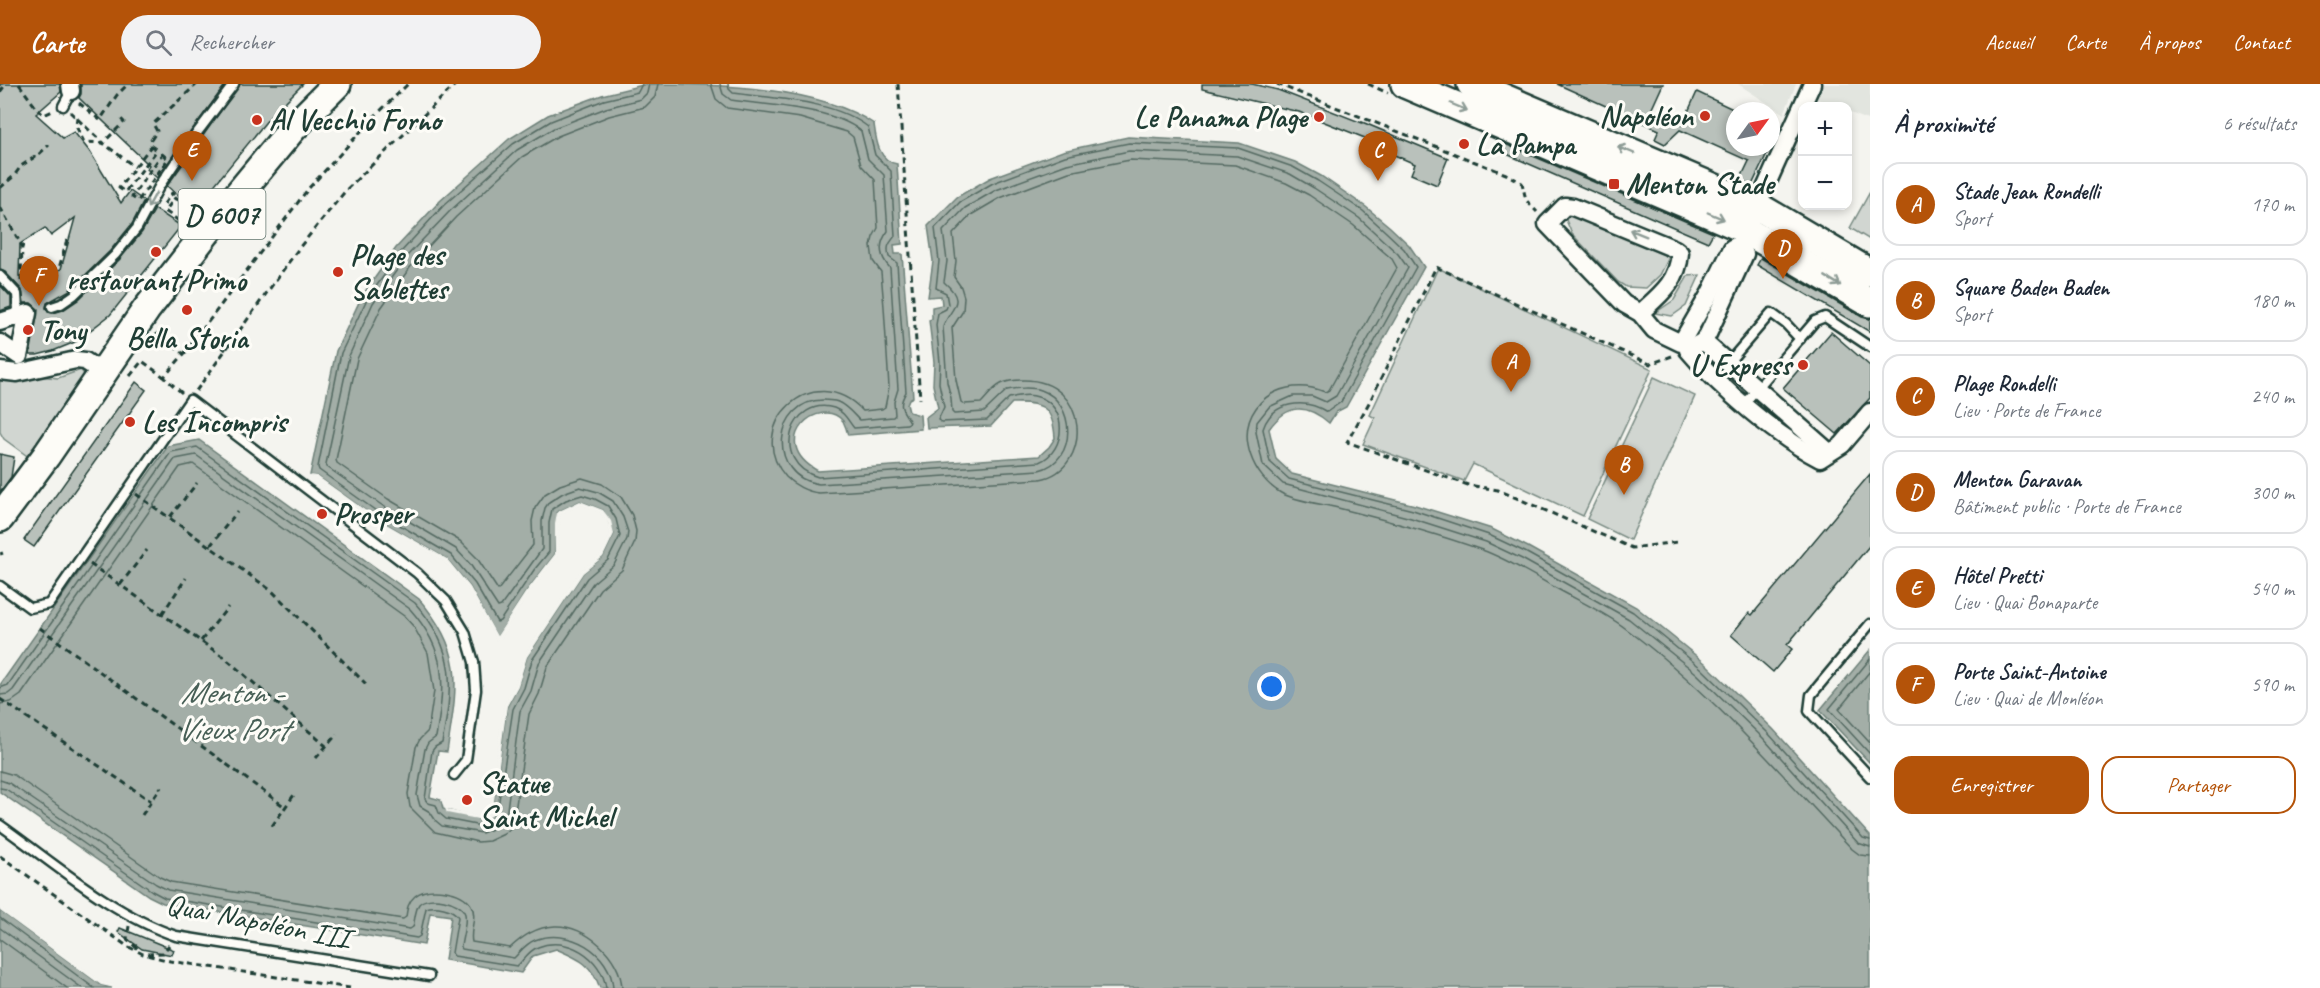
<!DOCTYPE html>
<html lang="fr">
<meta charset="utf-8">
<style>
:root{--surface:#fff;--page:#f2f2f3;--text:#1f2937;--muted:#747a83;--line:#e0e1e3;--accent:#b45309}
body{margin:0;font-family:Caveat,sans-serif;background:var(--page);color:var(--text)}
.controls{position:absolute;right:18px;top:18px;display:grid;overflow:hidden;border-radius:12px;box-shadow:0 3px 9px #0003}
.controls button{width:54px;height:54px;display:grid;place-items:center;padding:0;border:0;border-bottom:2px solid var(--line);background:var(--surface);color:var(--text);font:30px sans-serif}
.compass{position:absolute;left:1726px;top:18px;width:54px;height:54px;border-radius:50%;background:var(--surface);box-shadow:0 3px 9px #0003;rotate:57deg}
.you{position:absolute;left:1272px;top:603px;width:21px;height:21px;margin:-15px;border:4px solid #fff;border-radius:50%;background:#1a73e8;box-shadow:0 0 0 9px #1a73e833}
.badge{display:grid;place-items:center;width:39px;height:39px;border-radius:50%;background:var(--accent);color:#fff;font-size:20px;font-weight:700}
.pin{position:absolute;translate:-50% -50px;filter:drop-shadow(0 2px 3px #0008)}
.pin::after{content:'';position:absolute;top:32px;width:21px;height:18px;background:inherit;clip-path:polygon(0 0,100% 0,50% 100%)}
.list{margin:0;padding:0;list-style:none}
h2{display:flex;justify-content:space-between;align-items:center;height:78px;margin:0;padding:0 24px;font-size:26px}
h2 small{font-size:20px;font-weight:400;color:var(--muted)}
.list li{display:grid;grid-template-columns:39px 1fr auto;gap:18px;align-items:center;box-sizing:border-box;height:84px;margin:0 12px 12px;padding:0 12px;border:2px solid var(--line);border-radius:18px}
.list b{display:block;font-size:22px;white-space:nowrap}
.list p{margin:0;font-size:20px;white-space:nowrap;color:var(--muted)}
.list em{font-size:20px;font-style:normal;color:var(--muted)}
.actions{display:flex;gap:12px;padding:18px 24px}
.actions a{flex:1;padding:14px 0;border:2px solid var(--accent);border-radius:18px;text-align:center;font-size:21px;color:var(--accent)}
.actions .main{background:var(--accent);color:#fff}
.icon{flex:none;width:33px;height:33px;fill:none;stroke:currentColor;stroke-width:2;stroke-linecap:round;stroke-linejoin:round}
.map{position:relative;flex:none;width:1870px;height:904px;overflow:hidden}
header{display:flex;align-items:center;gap:36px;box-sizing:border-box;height:84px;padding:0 30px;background:var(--accent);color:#fff}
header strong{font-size:28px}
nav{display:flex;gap:33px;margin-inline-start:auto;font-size:21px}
.search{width:420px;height:54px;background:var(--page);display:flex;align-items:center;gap:15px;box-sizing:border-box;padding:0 21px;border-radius:33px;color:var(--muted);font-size:22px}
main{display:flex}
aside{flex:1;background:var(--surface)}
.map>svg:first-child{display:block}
</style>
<header>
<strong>Carte</strong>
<div class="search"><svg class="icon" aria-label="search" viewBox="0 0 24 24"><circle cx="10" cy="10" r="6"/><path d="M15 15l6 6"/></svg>Rechercher</div>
<nav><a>Accueil</a><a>Carte</a><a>À propos</a><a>Contact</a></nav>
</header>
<main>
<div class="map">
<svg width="1870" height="904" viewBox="0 0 1870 904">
<rect width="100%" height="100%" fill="#f4f4ef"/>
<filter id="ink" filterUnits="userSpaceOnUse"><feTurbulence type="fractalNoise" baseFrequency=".0167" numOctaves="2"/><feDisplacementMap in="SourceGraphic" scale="12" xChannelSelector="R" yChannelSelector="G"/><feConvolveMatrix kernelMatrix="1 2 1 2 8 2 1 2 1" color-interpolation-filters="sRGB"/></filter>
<g filter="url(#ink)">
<g fill="#e2e5df">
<polygon points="1738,0 1796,0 1784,30"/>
<polygon points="1824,0 1870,0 1870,37 1848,28 1848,22 1835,22 1817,15"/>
</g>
<g fill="#d1d6d1" stroke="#788a82" stroke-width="1.5">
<polygon points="1870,108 1870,156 1850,144"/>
<polygon points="1569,127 1669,173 1660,191 1646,204 1626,203 1618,198 1572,150 1566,136"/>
<polygon points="1438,184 1652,285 1583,432 1473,380 1464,397 1363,360 1375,334 1370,331"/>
<polygon points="1700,191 1686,222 1672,232 1655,229 1674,216 1688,192"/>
<polygon points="81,286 86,293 30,374 4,355 0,348 0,295 38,292 58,294"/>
<polygon points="1654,293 1695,312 1630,456 1587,435"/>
</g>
<g fill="#a3aea7" stroke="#6e8179" stroke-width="1.5">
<path d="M647 0C713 0 819 2 874 40 876 55 878 77 897 80L902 160 894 161 895 170H902L913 313 909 315 907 320 909 328 920 331 921 345 848 351C847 347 845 341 843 337 821 310 764 357 818 387L1039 372 1049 363 1055 354C1053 321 1041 318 1012 319L991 342 927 344 926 333 938 324 933 301 934 278 929 236 932 235V223L942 221 941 212 928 213 933 177 928 142 957 113 990 94 1063 67 1128 53 1239 59 1295 78 1321 92 1366 123 1390 143 1409 161 1424 183 1346 323 1336 328 1329 339C1306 319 1287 320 1269 345L1276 375 1292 390 1415 421 1492 445 1528 463 1636 523 1705 579 1773 645 1870 752V904H600C591 879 579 875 556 865L533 872 521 889 445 876 451 832 430 829 424 861 163 819 149 812 0 708V601L168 362 199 356 419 515C466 569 457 602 447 668L438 667 430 713 441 716 443 725 482 736 492 732 507 623 518 602 527 573 583 489 603 473 614 450 603 426 580 417 557 428 555 470 525 509 497 553 470 503 447 475 376 434 317 392 310 391 336 267 362 212 396 164 440 117 509 55 548 31 602 11Z"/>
<polygon points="1870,566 1870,679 1820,626"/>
<polygon points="0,827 101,901 112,904 0,904"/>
</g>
<g fill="#f4f4ef">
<polygon points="310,391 317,392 376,434 447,475 470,503 497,552 525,509 555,470 555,439 557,428 580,417 603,426 611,437 614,450 603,473 583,489 527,573 518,602 507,622 492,732 482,736 447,729 441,716 444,716 448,726 481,733 489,730 504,622 515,601 524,572 581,487 601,471 611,450 608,439 601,429 581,420 560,430 557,472 527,511 500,555 497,556 468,505 445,478 375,436"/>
<polygon points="0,824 102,898 113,901 115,904 101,901 0,827"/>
</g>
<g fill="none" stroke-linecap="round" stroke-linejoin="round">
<g stroke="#546a62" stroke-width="1.5">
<path d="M711 0 716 15 727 24 800 34 847 48 853 53 861 81 875 96 878 144 873 153 871 162 873 177 881 188 884 223 889 303 885 323 882 325 863 327C813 273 742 343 786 393 794 401 807 408 819 409L1040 395C1093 386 1091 295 1023 296 1016 296 1008 296 1001 300 993 304 987 313 981 319L964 320 961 318 956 296 952 244 963 227 964 213 961 203 954 193 956 177 953 150 971 131 1000 114 1069 88 1130 76 1235 81 1286 99 1309 111 1353 141 1392 175 1397 184 1329 306 1325 308C1301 298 1272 302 1256 324 1236 352 1253 393 1281 409 1295 417 1322 420 1338 424 1386 436 1435 449 1482 466 1507 475 1531 490 1554 503 1577 516 1604 528 1625 544 1711 607 1779 688 1852 765L1860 771 1870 772"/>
<path d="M720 0 723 10 731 16C769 22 830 23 861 47L868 75 884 91 888 147C878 160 879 172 890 184L898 305 894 318 895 331 893 333 859 336C853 330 847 322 838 318 834 316 829 317 824 316 773 315 766 393 819 400L1039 386C1078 377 1076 318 1041 306 1032 303 1016 304 1007 306L984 328 954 330 952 328 951 314 947 298 943 243C950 223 968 219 944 198L947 177 943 147 965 124 996 106 1067 80 1129 67 1237 72 1290 90 1314 104 1359 134 1398 170 1408 184 1336 312 1326 318 1312 312H1293L1269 323 1257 338 1256 348 1263 381 1283 400 1411 434 1486 458 1522 475 1629 535 1696 589 1763 654 1858 759 1870 763"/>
<path d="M728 0 729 5 733 9C776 15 833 16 868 43L875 71 891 87 895 152C890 159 886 161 889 173L897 179 906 308C897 323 903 326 910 338L907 340 854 344C848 337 845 328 834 324 792 311 768 378 818 393L1039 378C1067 367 1068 321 1038 313 1030 310 1017 312 1009 314L987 336 941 338 938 336 944 323 939 299 940 278 936 241 938 229 946 225 948 220 946 209 936 204 939 177 935 144 960 118 993 99 1065 72 1129 59 1238 64 1293 83 1318 97 1363 127 1386 148 1404 165 1416 183 1341 318 1327 328C1305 314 1272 317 1263 345L1270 378 1289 395 1413 426 1489 451 1525 468 1633 528 1701 584 1768 649 1863 754 1870 756"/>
<polyline points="1870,575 1829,625 1870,670"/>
<polyline points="1870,587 1839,625 1870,659"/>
<path d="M0 604 8 601 171 368 197 363 415 519C457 566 453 602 442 659L435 663 432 667 425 715 428 719 436 721 439 729 446 735 481 742 496 736 513 625 524 604 532 576 587 494 608 476 620 452 616 435 608 422 595 415 582 411 566 416 552 425 549 439V468L534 486 500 537 497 538 475 500 451 471 379 429 319 386 318 383 341 269 367 215 401 168 444 121 513 60 551 37 604 16 638 8 642 0"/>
<path d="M0 611 8 610 13 606 175 375 196 371 410 525C448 568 445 600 436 653L428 659 425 665 417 711 420 722 430 728 436 737 442 742 482 749 501 741 506 733 520 627 531 607 539 579 593 499 614 481 627 455 628 448 623 433 613 417 598 408 580 403 563 409 549 418 545 424 542 437V465L501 522 498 523 470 480 456 465 383 422 327 383 326 380 349 272 373 219 407 172 450 127 517 66 554 44 606 24 641 15 647 9 649 0"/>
<polyline points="0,620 11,618 21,611 180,383 193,380 404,532 414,543 428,569 434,607 428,647 420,655 416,663 408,710 410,723 435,748 478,758 489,757 504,750 511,744 514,735 529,630 539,610 547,583 600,505 622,486 635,458 636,447 632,431 621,413 602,400 582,394 560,401 545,410 535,424 532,437 533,461 498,506 477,474 460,457 388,415 337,379 336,376 357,275 381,224 414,178 456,133 522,73 558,52 609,32 645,23 655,13 658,0"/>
<path d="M0 687 14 691 160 793 171 798 403 835 406 833C407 825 408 818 415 812 428 801 462 806 471 821 478 833 469 846 472 858L510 864C523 852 536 843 555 842 586 841 621 873 622 904"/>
<path d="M0 696 9 699 156 800 168 806 410 845 413 843C415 836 415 826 419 820 428 810 461 816 465 830 467 839 462 853 461 863L462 865 514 874C521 867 525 860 535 856 568 843 611 868 613 904"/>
<path d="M0 704 6 705 152 807 165 814 417 854 420 852 426 824C435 821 453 824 458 833L452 869 454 872 517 882C524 876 528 867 538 863 566 851 602 873 606 904"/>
<polyline points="0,834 94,904"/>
<polyline points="0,844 82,904"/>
<polyline points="0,855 67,904"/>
</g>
</g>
<g fill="#b9c1bb" stroke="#1f3d34" stroke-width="1.5" fill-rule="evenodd">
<path d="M0 0H60L61 8 36 30 63 54 74 48 90 68 121 119 130 107 144 117 132 140 110 167 70 206 47 219 46 224 48 228 53 229 63 226 78 216 120 175 142 148 155 125 181 142 110 231 75 258 53 267 37 271H30L38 225 31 219H24L22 206 5 188 0 186ZM75 134 61 185 41 194 19 192 20 160 45 144 51 152Z"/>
<polygon points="81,0 226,0 157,94 147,85 149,81 79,14 81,10"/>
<polygon points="240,0 303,0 269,34 194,126 167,102"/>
<polygon points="1202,0 1252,0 1278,6 1362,39 1362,38 1448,74 1437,101 1411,90 1415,80 1378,64 1380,60 1299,28 1202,5"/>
<polygon points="1557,0 1663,0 1648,33 1672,33 1682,41 1697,8 1735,26 1735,63 1770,63 1752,101 1740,96 1749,77 1680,46 1665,60 1655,55 1659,46"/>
<polygon points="1505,60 1713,149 1708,158 1680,146 1502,68"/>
<polygon points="1761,174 1862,233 1870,235 1870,248 1757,181"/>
<polygon points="0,201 11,213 11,223 0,227"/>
<polygon points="1831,248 1870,282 1870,314 1837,350 1783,304"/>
<polygon points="136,298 146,306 34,463 24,456"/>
<polygon points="0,370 14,373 11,393 0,408"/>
<polygon points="1870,390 1870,461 1787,561 1792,565 1773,588 1731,551 1749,529 1752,531"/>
<polygon points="120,844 174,866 172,871 142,865 118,848"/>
</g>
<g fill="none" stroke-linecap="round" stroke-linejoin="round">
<defs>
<g id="lane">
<polyline points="63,22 71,7"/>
<polyline points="0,192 17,210 18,226"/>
<polyline points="52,223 61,220 74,211 115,171 137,144 160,101 181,70 234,0"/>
<polyline points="1728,279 1771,229 1786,240 1800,255"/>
<polyline points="1744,320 1815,237 1825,233 1870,263"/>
<polyline points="0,502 30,524 49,520 190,316 417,489 446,517 465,548 474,578 476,606 466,676 454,691"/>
<polyline points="1870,540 1811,611 1809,627 1870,693"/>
<path d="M0 741C54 779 113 831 176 852L429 892"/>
</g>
<g id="street">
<polyline points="70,0 71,7"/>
<path d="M1740 160 1745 170 1708 250 1703 257 1688 266C1719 303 1776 352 1820 375L1842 361 1870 328"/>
<path d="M1640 229C1660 211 1678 198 1680 169L1675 165 1573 123 1565 122 1547 140 1624 220 1640 229 1654 246 1681 259 1710 209 1732 164 1740 160 1812 0"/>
<polyline points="0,238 28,229 19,272 0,259"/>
<polyline points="1703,257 1829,368"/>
<polyline points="0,287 17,289 76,276 85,277 94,283"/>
</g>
<g id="primary">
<polyline points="1405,0 1738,142 1870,219"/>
<polyline points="1471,0 1757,122 1870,189"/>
<polyline points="0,434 46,372 146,226 206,149 293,44 337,0"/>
</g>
</defs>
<use href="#lane" stroke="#1f3d34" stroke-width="13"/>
<use href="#street" stroke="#1f3d34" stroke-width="21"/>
<use href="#primary" stroke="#1f3d34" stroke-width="32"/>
<g stroke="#1f3d34" stroke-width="3" stroke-dasharray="6 4.5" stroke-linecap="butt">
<polyline points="19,0 37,25 44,31 55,26"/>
<polyline points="898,0 920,315"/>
<polyline points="1277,0 1506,90 1522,99 1526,116 1537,128"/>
<polyline points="1368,0 1388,9"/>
<polyline points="0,8 6,0"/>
<polyline points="79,19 100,36 117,11 128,0"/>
<polyline points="70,28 103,59 135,83"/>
<polyline points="77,33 76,42 84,58 103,59 124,38 120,34"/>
<polyline points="151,62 157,66 125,108 119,104 151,62 151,56 157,47 153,40 197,0"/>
<polygon points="162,70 168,75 138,117 132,113"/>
<polyline points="0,104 14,92 21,82 38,71 49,61"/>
<polyline points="164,120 172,109 189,125"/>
<polyline points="0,123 22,162"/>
<path d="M179 137 165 127 175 114C182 120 184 129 191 135"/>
<polyline points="21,190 41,192 59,184 68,153"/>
<polyline points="21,197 22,162 24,162"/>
<polyline points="156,249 184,270"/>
<polyline points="213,256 226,266"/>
<polyline points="1672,272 1650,280 1436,183 1370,317 1347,358 1468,401 1498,406 1632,464 1677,458"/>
<polyline points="130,292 142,277 164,293"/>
<polyline points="196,307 299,164 347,105 456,0"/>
<polyline points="182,309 164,293 184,270 308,105 375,32 408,0"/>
<polyline points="136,410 272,507 366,600"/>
<polyline points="170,433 197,399"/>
<polyline points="210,462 237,428"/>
<polyline points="0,470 3,469"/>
<polyline points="90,480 225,574 326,662"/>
<polyline points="120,501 147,466"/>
<polyline points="162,530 186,494"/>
<polyline points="40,544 285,723"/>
<polyline points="201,557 228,523"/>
<polyline points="0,615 151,717"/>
<polyline points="316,674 337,650"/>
<polyline points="142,731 161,703"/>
<polyline points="272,742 296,708"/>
<polyline points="0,772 127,862 143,870 170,877 350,904"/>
<polyline points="129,842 127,855 139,866"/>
<polyline points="147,870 163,869 169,861"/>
</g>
<use href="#lane" stroke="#fdfcf7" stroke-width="8"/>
<use href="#street" stroke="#fdfcf7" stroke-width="16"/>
<use href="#primary" stroke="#fdfcf7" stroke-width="27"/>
<polyline stroke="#1f3d34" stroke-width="3" stroke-dasharray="6 4.5" stroke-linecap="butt" points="179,137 189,125"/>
</g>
<defs><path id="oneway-shaft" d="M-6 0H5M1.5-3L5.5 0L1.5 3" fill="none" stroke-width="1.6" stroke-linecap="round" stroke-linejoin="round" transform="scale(1.5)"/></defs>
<g stroke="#8e9c96">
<use href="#oneway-shaft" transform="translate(1459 23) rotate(23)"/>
<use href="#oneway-shaft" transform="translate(1626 66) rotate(-157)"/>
<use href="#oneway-shaft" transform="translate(152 116) rotate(119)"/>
<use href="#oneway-shaft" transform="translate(1716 132) rotate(23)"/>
<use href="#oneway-shaft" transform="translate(1638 149) rotate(-158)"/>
<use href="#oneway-shaft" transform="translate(1833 197) rotate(31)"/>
</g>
</g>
<g fill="#c8321e" stroke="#fdfcf7" stroke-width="2">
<circle cx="1705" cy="32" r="6"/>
<circle cx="1319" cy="33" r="6"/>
<circle cx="257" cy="36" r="6"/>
<circle cx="1464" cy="60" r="6"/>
<rect x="1608" y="94" width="12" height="12" rx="3"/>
<circle cx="156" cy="168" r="6"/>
<circle cx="338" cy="188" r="6"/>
<circle cx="187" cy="226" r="6"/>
<circle cx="28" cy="246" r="6"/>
<circle cx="1803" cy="281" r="6"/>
<circle cx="130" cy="338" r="6"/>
<circle cx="322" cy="430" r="6"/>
<circle cx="467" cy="716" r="6"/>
</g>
<g text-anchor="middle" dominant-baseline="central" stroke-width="6" stroke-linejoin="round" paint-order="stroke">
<rect fill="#fdfcf7" stroke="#62766e" stroke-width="1.5" x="178.5" y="105" width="87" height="50" rx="4.5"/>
<g font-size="28" font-weight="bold" fill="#1f3d34">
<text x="222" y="130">D 6007</text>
</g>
<g font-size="30" font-weight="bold" fill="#1f3d34" stroke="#fdfcf7" text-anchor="start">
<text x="1693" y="32" text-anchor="end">Napoléon</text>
<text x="1307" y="33" text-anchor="end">Le Panama Plage</text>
<text x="269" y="36">Al Vecchio Forno</text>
<text x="1476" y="60">La Pampa</text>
<text x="1626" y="100">Menton Stade</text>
<text x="350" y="171">Plage des<tspan x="350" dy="34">Sablettes</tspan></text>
<text x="156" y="196" text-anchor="middle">restaurant Primo</text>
<text x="40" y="246">Tony</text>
<text x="187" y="254" text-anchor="middle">Bella Storia</text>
<text x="1791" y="281" text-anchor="end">U Express</text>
<text x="142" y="338">Les Incompris</text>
<text x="334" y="430">Prosper</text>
<text x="479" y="699">Statue<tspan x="479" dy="34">Saint Michel</tspan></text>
</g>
<g font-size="30" fill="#1f3d34" stroke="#fdfcf7">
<text transform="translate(258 837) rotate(11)">Quai Napoléon III</text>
</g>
<g font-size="32" font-style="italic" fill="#475f56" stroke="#fdfcf7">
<text x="232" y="608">Menton -<tspan x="232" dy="37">Vieux Port</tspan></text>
</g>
</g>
</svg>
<div class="controls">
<button>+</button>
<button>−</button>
</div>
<svg class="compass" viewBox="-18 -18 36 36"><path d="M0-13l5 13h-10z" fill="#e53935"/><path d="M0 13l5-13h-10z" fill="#747a83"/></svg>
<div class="you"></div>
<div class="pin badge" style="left:1511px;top:308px">A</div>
<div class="pin badge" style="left:1624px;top:411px">B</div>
<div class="pin badge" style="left:1378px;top:97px">C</div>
<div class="pin badge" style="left:1783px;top:195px">D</div>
<div class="pin badge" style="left:192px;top:97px">E</div>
<div class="pin badge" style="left:39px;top:222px">F</div>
</div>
<aside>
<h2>À proximité<small>6 résultats</small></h2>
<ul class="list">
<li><span class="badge">A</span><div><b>Stade Jean Rondelli</b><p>Sport</p></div><em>170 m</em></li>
<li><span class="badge">B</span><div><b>Square Baden Baden</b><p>Sport</p></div><em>180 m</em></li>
<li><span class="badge">C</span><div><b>Plage Rondelli</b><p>Lieu · Porte de France</p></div><em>240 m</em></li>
<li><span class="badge">D</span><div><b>Menton Garavan</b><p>Bâtiment public · Porte de France</p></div><em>300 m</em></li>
<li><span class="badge">E</span><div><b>Hôtel Pretti</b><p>Lieu · Quai Bonaparte</p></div><em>540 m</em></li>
<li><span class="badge">F</span><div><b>Porte Saint-Antoine</b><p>Lieu · Quai de Monléon</p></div><em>590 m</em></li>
</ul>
<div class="actions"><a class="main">Enregistrer</a><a>Partager</a></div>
</aside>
</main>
